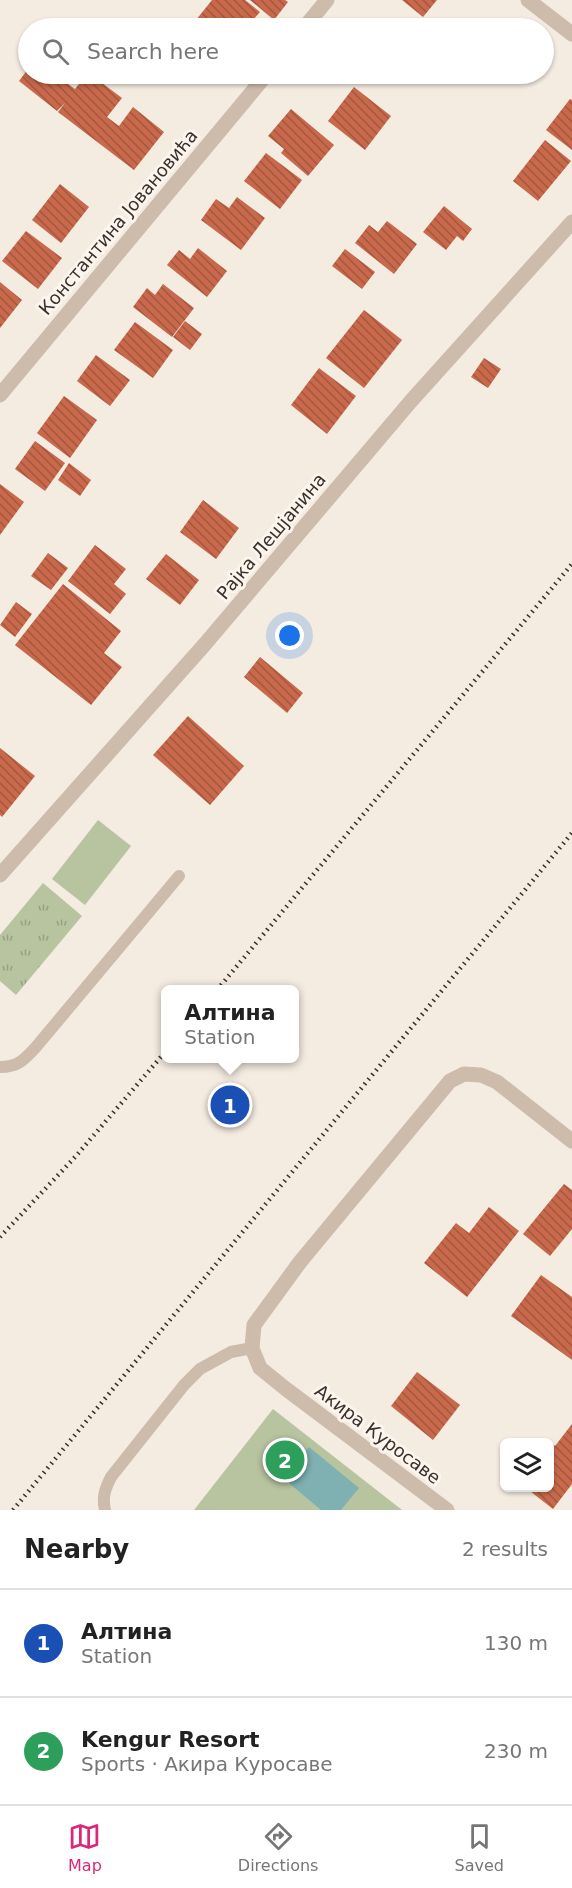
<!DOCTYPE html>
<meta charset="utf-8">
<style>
:root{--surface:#fff;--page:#f6f6f6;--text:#222;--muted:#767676;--line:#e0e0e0;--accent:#db2777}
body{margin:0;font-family:"DejaVu Sans",sans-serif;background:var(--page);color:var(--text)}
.controls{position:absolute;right:18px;bottom:18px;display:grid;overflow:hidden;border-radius:9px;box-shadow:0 2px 4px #0004}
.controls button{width:54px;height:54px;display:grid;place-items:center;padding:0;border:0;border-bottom:2px solid var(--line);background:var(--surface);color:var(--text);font:30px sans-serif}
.you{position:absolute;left:290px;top:636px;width:21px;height:21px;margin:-15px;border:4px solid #fff;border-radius:50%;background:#1a73e8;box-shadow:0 0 0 9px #1a73e833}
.badge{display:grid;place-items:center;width:39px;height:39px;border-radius:50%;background:var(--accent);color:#fff;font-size:20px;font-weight:700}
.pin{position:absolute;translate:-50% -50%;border:3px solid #fff;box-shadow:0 2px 6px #0006}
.popup{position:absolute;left:161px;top:985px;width:138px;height:78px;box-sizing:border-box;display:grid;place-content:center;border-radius:9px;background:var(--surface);filter:drop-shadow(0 2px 4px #0005);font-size:20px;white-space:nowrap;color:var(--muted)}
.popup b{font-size:22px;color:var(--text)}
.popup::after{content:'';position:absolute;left:50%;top:100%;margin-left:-12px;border:12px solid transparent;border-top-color:var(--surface)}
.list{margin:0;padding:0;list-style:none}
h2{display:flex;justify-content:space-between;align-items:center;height:78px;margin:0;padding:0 24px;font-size:26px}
h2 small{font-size:20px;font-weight:400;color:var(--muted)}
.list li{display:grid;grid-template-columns:39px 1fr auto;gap:18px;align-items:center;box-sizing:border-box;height:108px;padding:0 24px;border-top:2px solid var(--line)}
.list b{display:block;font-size:22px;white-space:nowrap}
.list p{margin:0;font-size:20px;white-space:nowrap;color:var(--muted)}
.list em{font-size:20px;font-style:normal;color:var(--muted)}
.icon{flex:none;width:33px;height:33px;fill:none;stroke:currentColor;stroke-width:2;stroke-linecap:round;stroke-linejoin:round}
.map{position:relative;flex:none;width:572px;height:1510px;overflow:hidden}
.search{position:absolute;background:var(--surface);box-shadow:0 2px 4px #0004;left:18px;right:18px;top:18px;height:66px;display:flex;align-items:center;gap:15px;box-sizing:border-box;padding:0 21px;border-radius:33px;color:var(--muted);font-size:22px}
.sheet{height:294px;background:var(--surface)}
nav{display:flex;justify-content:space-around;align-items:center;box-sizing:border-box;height:84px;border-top:2px solid var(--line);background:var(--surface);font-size:16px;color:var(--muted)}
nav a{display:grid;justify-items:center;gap:3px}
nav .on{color:var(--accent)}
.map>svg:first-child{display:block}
</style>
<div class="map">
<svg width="572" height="1510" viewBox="0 0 572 1510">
<defs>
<pattern id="grass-tufts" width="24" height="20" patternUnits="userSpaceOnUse" patternTransform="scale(1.5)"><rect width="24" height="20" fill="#b8c4a0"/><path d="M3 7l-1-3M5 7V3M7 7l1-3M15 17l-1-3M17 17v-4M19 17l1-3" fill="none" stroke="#97a083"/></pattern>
<pattern id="building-back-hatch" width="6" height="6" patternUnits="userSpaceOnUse" patternTransform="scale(1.5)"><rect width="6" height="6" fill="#c8694b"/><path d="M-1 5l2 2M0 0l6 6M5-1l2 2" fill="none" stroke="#a4573f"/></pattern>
</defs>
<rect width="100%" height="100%" fill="#f4ebe1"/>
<polygon fill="url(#grass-tufts)" points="43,883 82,916 16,995 0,981 0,935"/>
<g fill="#b8c4a0">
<polygon points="98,820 131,846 85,905 52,879"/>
<polygon points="273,1409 402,1510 194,1510"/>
</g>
<polygon fill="#7fb0b2" points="309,1447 359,1488 341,1510 321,1510 283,1478"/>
<g fill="url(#building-back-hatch)">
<polygon points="212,0 245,0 260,12 246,28 207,28 196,20"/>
<polygon points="250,0 285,0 288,2 274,20"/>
<polygon points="402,0 437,0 423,17"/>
<polygon points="28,69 28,74 54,74 75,89 87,74 90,74 122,98 107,117 119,126 133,107 164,132 134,170 58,112 65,103 57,111 19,81"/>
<polygon points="352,74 375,74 367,84"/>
<polygon points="354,87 391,116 365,150 328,121"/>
<polygon points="570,99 572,100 572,150 546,130"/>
<polygon points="291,109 334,145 308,176 281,153 284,149 268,136"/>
<polygon points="545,140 571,161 538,201 513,181"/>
<polygon points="266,153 302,180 280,209 244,181"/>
<polygon points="60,184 89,207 61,243 32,220"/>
<polygon points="237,197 265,218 241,250 201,220 216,199 229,208"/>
<polygon points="444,206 472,229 463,241 457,236 446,250 423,232"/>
<polygon points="387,221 417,244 394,274 355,243 369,225 378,232"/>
<polygon points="26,231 62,258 38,289 2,261"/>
<polygon points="198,248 227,271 207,297 167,265 179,250 190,259"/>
<polygon points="345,249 375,272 362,289 332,266"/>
<polygon points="0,282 22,300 0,328"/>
<polygon points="163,284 194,308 172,337 133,307 147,288 155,295"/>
<polygon points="364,310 402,340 364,388 326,358"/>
<polygon points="185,321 202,334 190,350 173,337"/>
<polygon points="135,322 173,350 153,378 114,350"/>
<polygon points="96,355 130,380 110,406 77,381"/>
<polygon points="484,358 501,369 488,388 471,377"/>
<polygon points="319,368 356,396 327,434 291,405"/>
<polygon points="64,396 97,420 70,458 37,433"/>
<polygon points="35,441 65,463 45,491 15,469"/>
<polygon points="69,463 91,480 80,496 58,480"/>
<polygon points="0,484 24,502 0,535"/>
<polygon points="203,500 239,528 216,559 180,532"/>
<polygon points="95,545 126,569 114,584 126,594 110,614 68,581"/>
<polygon points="48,553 68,568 51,590 31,576"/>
<polygon points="166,554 199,580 180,605 146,579"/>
<polygon points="63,584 121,631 104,653 122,667 91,705 15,645"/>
<polygon points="16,602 32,614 15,637 0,625"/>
<polygon points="260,657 303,693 287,713 244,677"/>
<polygon points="188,716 244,766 210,805 153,755"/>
<polygon points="0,748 35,776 2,817 0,815"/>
<polygon points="564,1184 572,1190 572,1229 550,1256 523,1234"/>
<polygon points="489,1207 519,1231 467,1297 424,1263 456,1223 469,1233"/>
<polygon points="541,1275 572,1297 572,1360 511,1316"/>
<polygon points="417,1372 460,1405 433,1440 391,1406"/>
<polygon points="572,1424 572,1484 553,1509 526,1488 550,1488 550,1441 555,1446"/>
</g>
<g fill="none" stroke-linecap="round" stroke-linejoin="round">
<g stroke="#cdbbac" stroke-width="12">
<path d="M0 1067C18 1067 24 1060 36 1047L179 876"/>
<path d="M105 1510C102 1497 105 1489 111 1477L184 1385 200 1369 231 1352 252 1348"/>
</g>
<g stroke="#cdbbac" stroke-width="15">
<polyline points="528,0 572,34"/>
<polyline points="304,28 327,0"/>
<polyline points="0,395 267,74"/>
<polyline points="0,875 205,644 411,401 572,222"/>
<polyline points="447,1510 286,1389 260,1368 252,1348 254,1325 300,1262 450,1081 464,1074 481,1075 497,1082 572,1141"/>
</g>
<g stroke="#3b302b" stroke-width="4.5" stroke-dasharray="1.5 4.5" stroke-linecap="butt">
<polyline points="217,990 572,564"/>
<polyline points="0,1237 76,1156 166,1051"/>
<polyline points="13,1510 572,833"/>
</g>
</g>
<g text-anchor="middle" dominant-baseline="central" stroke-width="6" stroke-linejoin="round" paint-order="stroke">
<g font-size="18" fill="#3b302b" stroke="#fbf5ee">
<text transform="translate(118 222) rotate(-50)">Константина Јовановића</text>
<text transform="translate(271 536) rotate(-50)">Рајка Лешјанина</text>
<text transform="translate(378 1434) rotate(37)">Акира Куросаве</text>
</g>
</g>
</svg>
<div class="controls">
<button><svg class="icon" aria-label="layers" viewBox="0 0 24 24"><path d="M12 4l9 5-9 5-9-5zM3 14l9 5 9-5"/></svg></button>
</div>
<div class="you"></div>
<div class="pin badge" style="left:230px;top:1105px;background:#1a4fb4">1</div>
<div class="popup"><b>Алтина</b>Station</div>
<div class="pin badge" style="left:285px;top:1460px;background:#2e9e5b">2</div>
<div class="search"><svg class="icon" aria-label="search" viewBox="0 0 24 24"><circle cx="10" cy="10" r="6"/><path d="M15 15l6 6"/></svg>Search here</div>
</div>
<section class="sheet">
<h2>Nearby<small>2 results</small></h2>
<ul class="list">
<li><span class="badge" style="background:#1a4fb4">1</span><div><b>Алтина</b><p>Station</p></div><em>130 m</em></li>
<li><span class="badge" style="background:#2e9e5b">2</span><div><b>Kengur Resort</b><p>Sports · Акира Куросаве</p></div><em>230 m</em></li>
</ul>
</section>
<nav>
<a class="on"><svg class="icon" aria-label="map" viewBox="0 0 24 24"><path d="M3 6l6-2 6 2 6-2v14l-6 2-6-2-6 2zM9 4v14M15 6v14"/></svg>Map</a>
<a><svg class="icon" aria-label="directions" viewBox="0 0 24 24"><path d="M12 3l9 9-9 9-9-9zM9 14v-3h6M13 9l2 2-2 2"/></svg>Directions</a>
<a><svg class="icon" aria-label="saved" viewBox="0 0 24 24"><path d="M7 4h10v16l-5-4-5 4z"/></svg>Saved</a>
</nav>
